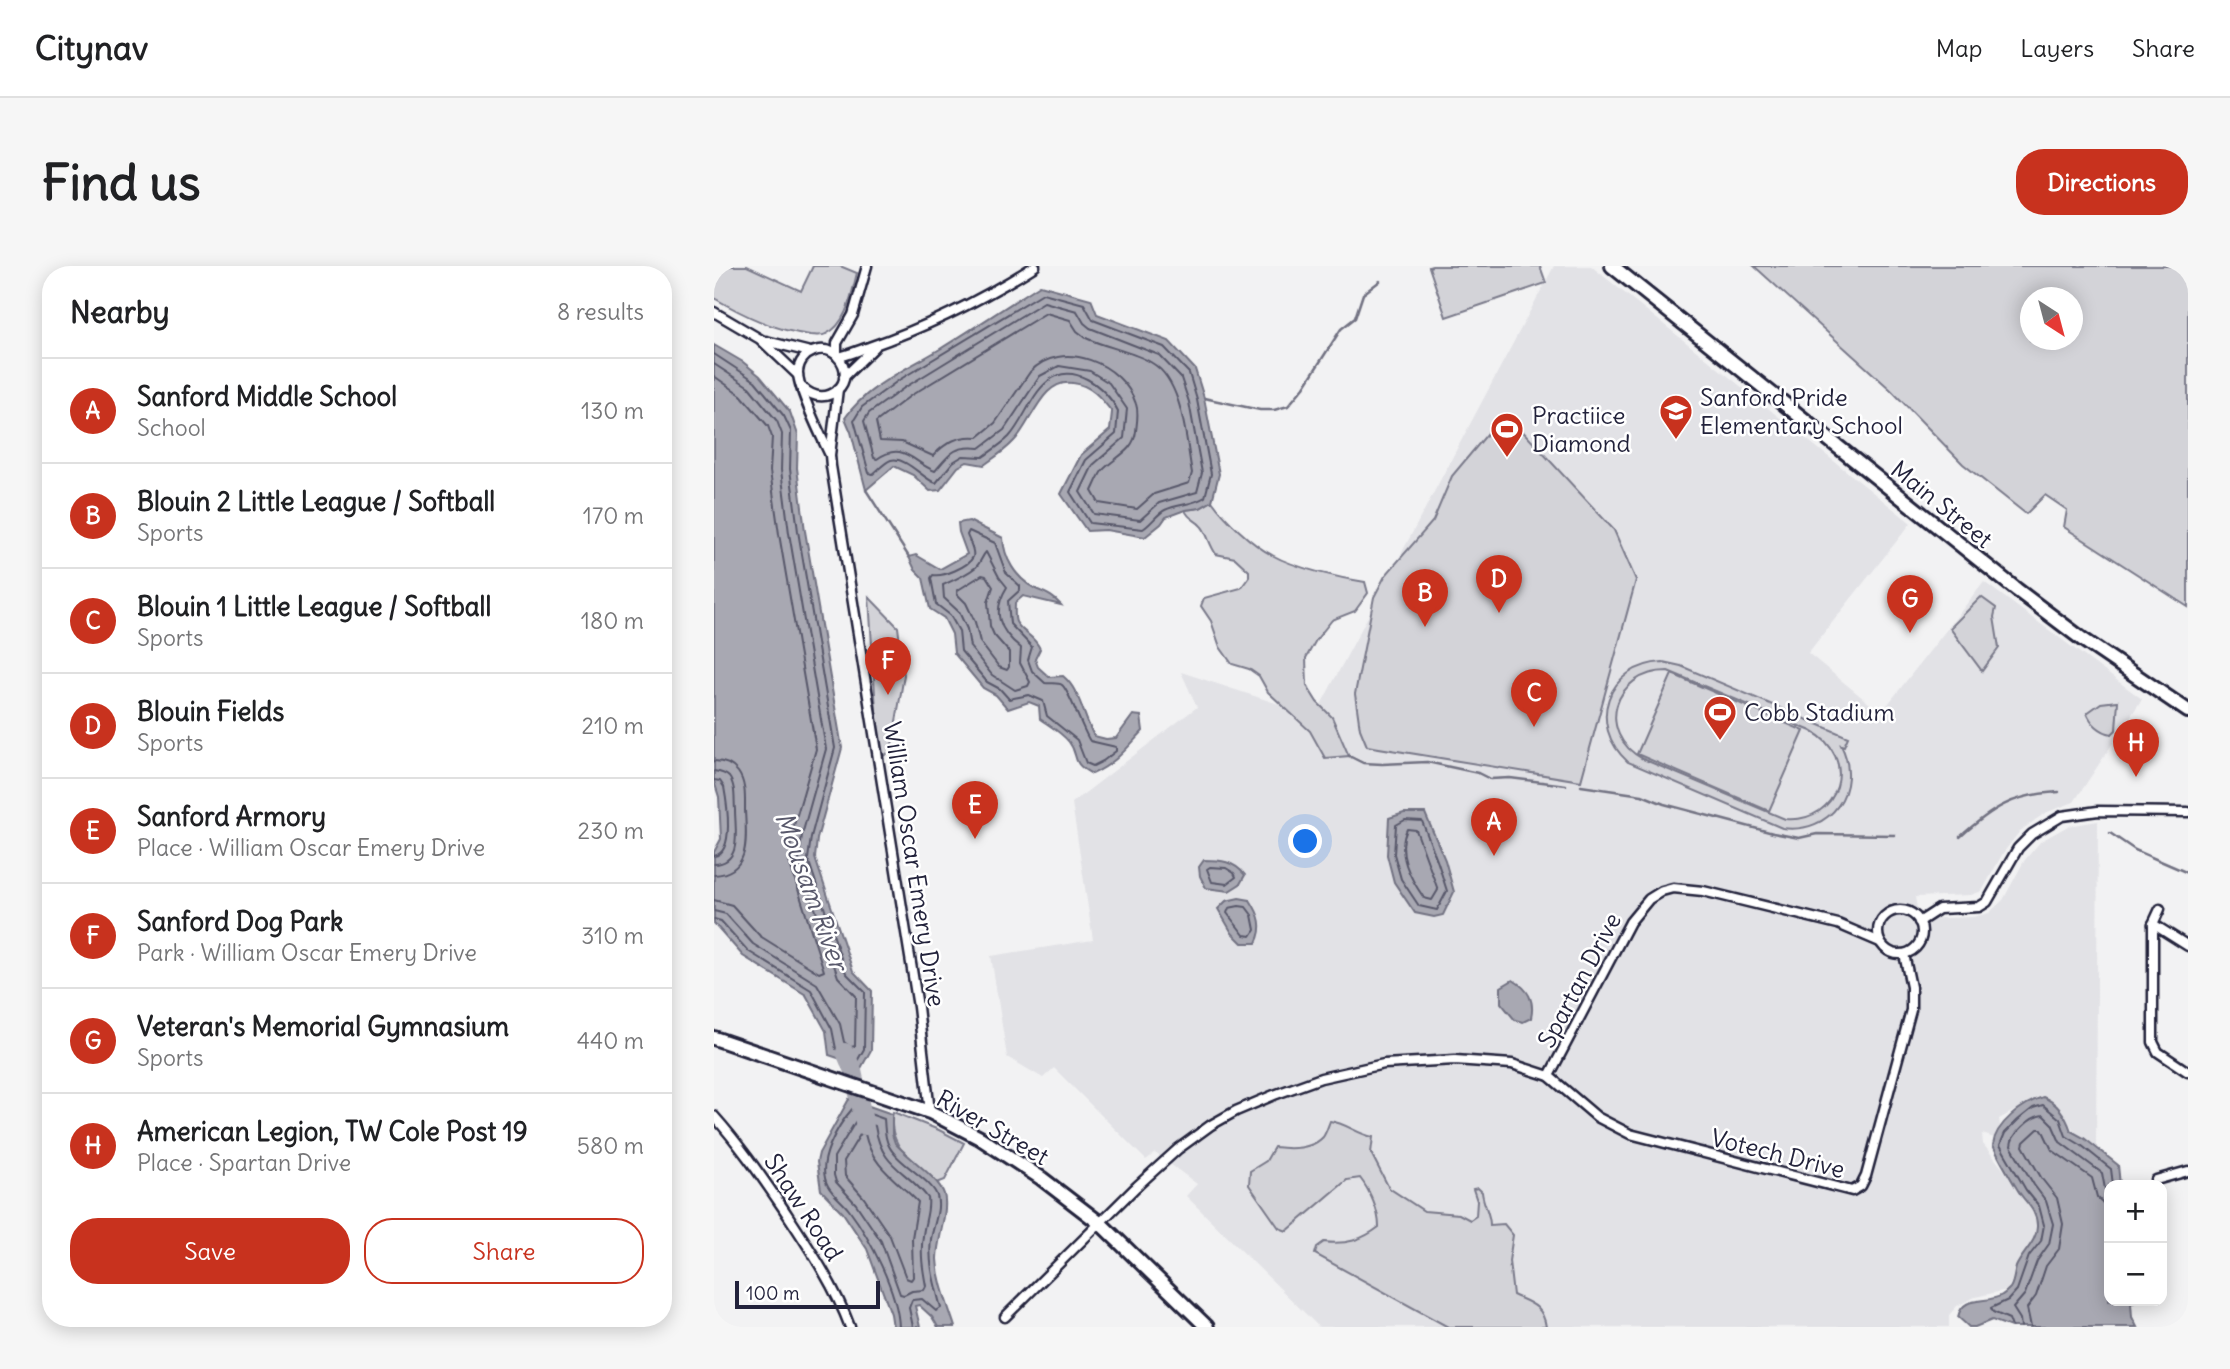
<!DOCTYPE html>
<meta charset="utf-8">
<style>
:root{--surface:#fff;--page:#f6f6f6;--text:#202124;--muted:#757577;--line:#e0e0e0;--accent:#c8321e}
body{margin:0;font-family:Delius,sans-serif;background:var(--page);color:var(--text)}
.controls{position:absolute;right:21px;bottom:21px;display:grid;overflow:hidden;border-radius:14px;box-shadow:0 4px 18px #0003}
.controls button{width:63px;height:63px;display:grid;place-items:center;padding:0;border:0;border-bottom:2px solid var(--line);background:var(--surface);color:var(--text);font:35px sans-serif}
.compass{position:absolute;left:1306px;top:21px;width:63px;height:63px;border-radius:50%;background:var(--surface);box-shadow:0 4px 18px #0003;rotate:144deg}
.scale{position:absolute;left:21px;bottom:18px;width:145px;box-sizing:border-box;padding-left:7px;border:4px solid #22223b;border-top:0;font-size:19px;line-height:24px;white-space:nowrap;color:#22223b;-webkit-text-stroke:5px #fff;paint-order:stroke}
.you{position:absolute;left:592px;top:576px;width:24px;height:24px;margin:-18px;border:5px solid #fff;border-radius:50%;background:#1a73e8;box-shadow:0 0 0 10px #1a73e833}
.badge{display:grid;place-items:center;width:46px;height:46px;border-radius:50%;background:var(--accent);color:#fff;font-size:23px;font-weight:700}
.pin{position:absolute;translate:-50% -58px;filter:drop-shadow(0 2px 4px #0008)}
.pin::after{content:'';position:absolute;top:37px;width:24px;height:21px;background:inherit;clip-path:polygon(0 0,100% 0,50% 100%)}
.list{margin:0;padding:0;list-style:none}
h2{display:flex;justify-content:space-between;align-items:center;height:91px;margin:0;padding:0 28px;font-size:30px}
h2 small{font-size:23px;font-weight:400;color:var(--muted)}
.list li{display:grid;grid-template-columns:46px 1fr auto;gap:21px;align-items:center;box-sizing:border-box;height:105px;padding:0 28px;border-top:2px solid var(--line)}
.list b{display:block;font-size:26px;white-space:nowrap}
.list p{margin:0;font-size:23px;white-space:nowrap;color:var(--muted)}
.list em{font-size:23px;font-style:normal;color:var(--muted)}
.actions{display:flex;gap:14px;padding:21px 28px}
.actions a{flex:1;padding:16px 0;border:2px solid var(--accent);border-radius:28px;text-align:center;font-size:24px;color:var(--accent)}
.actions .main{background:var(--accent);color:#fff}
.map{position:relative;flex:none;width:1474px;height:1061px;overflow:hidden;border-radius:28px}
header{display:flex;align-items:center;gap:42px;box-sizing:border-box;height:98px;padding:0 35px;background:var(--surface);border-bottom:2px solid var(--line)}
header strong{font-size:33px}
nav{display:flex;gap:38px;margin-inline-start:auto;font-size:24px}
.intro{display:flex;align-items:center;justify-content:space-between;box-sizing:border-box;height:168px;padding:0 42px}
h1{margin:0;font-size:49px}
.button{padding:18px 32px;border-radius:28px;background:var(--accent);color:#fff;font-size:24px;font-weight:700}
main{display:flex;gap:42px;padding:0 42px}
aside{flex:1;background:var(--surface);border-radius:28px;box-shadow:0 4px 18px #0003}
.map>svg:first-child{display:block}
</style>
<header>
<strong>Citynav</strong>
<nav><a>Map</a><a>Layers</a><a>Share</a></nav>
</header>
<div class="intro"><h1>Find us</h1><a class="button">Directions</a></div>
<main>
<aside>
<h2>Nearby<small>8 results</small></h2>
<ul class="list">
<li><span class="badge">A</span><div><b>Sanford Middle School</b><p>School</p></div><em>130 m</em></li>
<li><span class="badge">B</span><div><b>Blouin 2 Little League / Softball</b><p>Sports</p></div><em>170 m</em></li>
<li><span class="badge">C</span><div><b>Blouin 1 Little League / Softball</b><p>Sports</p></div><em>180 m</em></li>
<li><span class="badge">D</span><div><b>Blouin Fields</b><p>Sports</p></div><em>210 m</em></li>
<li><span class="badge">E</span><div><b>Sanford Armory</b><p>Place · William Oscar Emery Drive</p></div><em>230 m</em></li>
<li><span class="badge">F</span><div><b>Sanford Dog Park</b><p>Park · William Oscar Emery Drive</p></div><em>310 m</em></li>
<li><span class="badge">G</span><div><b>Veteran's Memorial Gymnasium</b><p>Sports</p></div><em>440 m</em></li>
<li><span class="badge">H</span><div><b>American Legion, TW Cole Post 19</b><p>Place · Spartan Drive</p></div><em>580 m</em></li>
</ul>
<div class="actions"><a class="main">Save</a><a>Share</a></div>
</aside>
<div class="map">
<svg width="1474" height="1061" viewBox="0 0 1474 1061">
<rect width="100%" height="100%" fill="#f2f2f3"/>
<filter id="ink" filterUnits="userSpaceOnUse"><feTurbulence type="fractalNoise" baseFrequency=".0143" numOctaves="2"/><feDisplacementMap in="SourceGraphic" scale="14" xChannelSelector="R" yChannelSelector="G"/><feConvolveMatrix kernelMatrix="1 2 1 2 8 2 1 2 1" color-interpolation-filters="sRGB"/></filter>
<g filter="url(#ink)">
<polygon fill="#e2e2e6" points="840,0 877,0 1197,257 1094,387 1167,447 1270,316 1428,433 1360,536 1331,547 1306,565 1289,587 1268,625 1257,629 1201,631 1205,653 1259,651 1275,647 1289,634 1310,595 1327,575 1354,560 1384,555 1382,883 1361,867 1351,850 1313,838 1285,853 1286,859 1281,872 1268,868 1269,878 1290,904 1325,956 1323,967 1293,1024 1261,1031 1243,1040 1235,1049 1235,1061 605,1061 472,930 483,918 441,887 432,894 340,802 329,812 293,791 277,690 379,674 358,537 483,441 467,406 601,450"/>
<g fill="#d3d3d8" stroke="#7a7a8a" stroke-width="2" fill-rule="evenodd">
<path d="M0 0H33L87 25 99 0H126L143 7C138 26 133 59 112 68 107 71 101 69 96 69 60 64 31 50 0 32Z"/>
<polygon points="718,0 826,0 832,17 732,51 715,1"/>
<path d="M1040 0H1474V341L1350 261 1353 244 1331 229 1312 248 1249 198 1177 124ZM1316 32H1358V74H1316Z"/>
<polygon points="801,157 900,264 922,314 867,515 653,480 646,463 641,428 660,331 671,310 719,255 738,210 779,161"/>
<path d="M498 235C511 253 538 279 558 289 581 302 625 312 651 316L654 327 641 345 618 354 602 374 592 392 593 420 603 436 618 451 635 490 611 492 596 465 554 426 545 410 535 403 518 398 506 381 497 355 487 340 490 332 527 322 535 311V305L521 292 502 288C496 280 493 267 488 261 482 253 475 254 471 244L486 242Z"/>
<polygon points="155,331 184,361 190,409 177,485 165,493"/>
<polygon points="1267,331 1282,342 1280,351 1285,382 1268,405 1236,362"/>
<path d="M949 396 967 400 1134 471 1130 480 1127 479C1149 523 1117 569 1068 562L914 496C872 458 893 399 949 396ZM954 405 1097 465C1146 491 1126 558 1071 553L929 493C881 467 899 405 954 405Z"/>
<polygon points="958,408 1090,465 1055,545 923,488"/>
<path d="M1404 435 1402 464 1398 468C1386 466 1377 457 1373 447L1387 437Z"/>
<path d="M179 846 225 864 250 877 231 914 223 917C200 897 172 880 179 846Z"/>
<path d="M616 855C632 857 643 868 659 871L657 887 675 922 710 945 745 948 756 954 762 950 763 935 759 923 764 922 768 926C769 938 776 947 776 959L790 958 799 969 795 995 799 1029C816 1037 829 1039 832 1061H734L601 988 603 981 610 976C632 979 648 974 665 961 665 945 656 925 646 912L633 914 573 965 565 962 535 919 536 905 552 895 560 881C575 883 597 884 609 871 612 867 614 860 616 855Z"/>
</g>
<g fill="#a8a8b2" stroke="#727282" stroke-width="2">
<path d="M326 19 377 33 383 48 455 75 481 103 490 132 505 208 498 235 486 242 471 244 452 251 447 258 431 271 392 264 373 265 347 228 367 189 396 164 398 146C387 132 377 119 359 117 328 112 318 157 300 175 292 184 280 192 270 199L253 196 244 201 226 224 216 225 199 209 180 200 152 224 137 166 131 152C154 119 193 103 226 83 260 62 293 40 326 19Z"/>
<polygon points="0,79 29,96 46,110 76,146 84,169 83,202 91,265 128,482 103,573 101,592 139,705 158,725 157,784 146,804 139,805 129,802 127,793 115,789 112,765 92,729 29,690 0,657 0,586 7,573 5,531 0,515"/>
<path d="M255 255 289 272C290 292 301 311 320 322 332 328 337 328 347 339L309 330 301 337C301 342 300 351 302 356 308 367 320 369 326 383L321 393 324 401 335 411 349 410C366 424 369 450 380 470L392 473 402 472 419 449 427 450 429 465C412 483 401 498 378 508 355 496 366 490 355 476 347 466 336 460 326 453L325 440 315 436 294 443 282 429 269 422 240 387 238 368 230 352 216 343 209 312 201 304 195 291 202 289 226 303 253 288 245 266 244 257Z"/>
<polygon points="690,547 711,547 731,594 740,626 729,649 720,651 701,647 680,616 673,589 675,552"/>
<path d="M490 594C507 594 520 595 531 609L526 618 515 625 492 622 486 610 485 601Z"/>
<path d="M525 632 536 634C546 649 550 661 542 677H528L518 667 504 643 512 635Z"/>
<path d="M799 714C814 723 821 734 817 752L809 756 801 754 787 737V721Z"/>
<path d="M1329 831C1344 837 1352 850 1357 865L1370 872 1404 899 1406 919H1395V1035H1421L1417 1037 1418 1051 1423 1061H1297L1278 1054 1261 1061H1255L1244 1051C1249 1028 1272 1039 1288 1029 1290 1028 1294 1024 1296 1022 1300 1016 1300 1008 1302 1001 1308 987 1324 975 1323 959 1323 945 1312 937 1305 926 1296 911 1286 895 1279 879 1281 858 1309 837 1329 831Z"/>
<path d="M135 833 178 848V868L181 877C193 891 225 912 230 928 235 945 223 973 223 993 224 1016 234 1039 241 1061H224L218 1051 205 1039 201 1040 206 1061H179L177 1048 153 983 129 947 107 924 103 896 105 887Z"/>
</g>
<g fill="none" stroke-linecap="round" stroke-linejoin="round">
<g stroke="#58586b" stroke-width="2">
<path d="M329 27 370 38 379 54 450 81 475 107 483 134 497 208 491 231C479 239 464 238 451 244 443 248 437 258 429 263L376 257 356 226 372 194 402 168 404 145C392 121 358 94 333 116 317 129 309 156 295 171 288 178 277 185 269 191L249 190 239 196 222 217C210 214 192 190 177 194 171 196 164 204 159 208L155 207 140 154 148 141 185 114Z"/>
<path d="M330 36 363 45 370 57 376 62 445 89 467 112 475 136 488 207 483 226 445 237 426 254 380 248 366 226 379 199 410 172 413 143 395 117 376 105 345 100 326 110 290 164 266 182C241 179 236 187 221 205 199 197 189 174 163 193L160 192 150 155 155 147 190 122Z"/>
<path d="M332 47 356 54 363 65 372 72C393 82 419 85 438 97 469 115 472 174 478 207L475 217 440 228 423 243 385 237 378 225C381 219 384 211 388 205 400 191 420 186 422 165 423 156 425 146 422 138 409 97 347 72 316 106L281 157 264 171C245 169 232 176 219 190L188 176 166 175 162 156 196 130Z"/>
<polyline points="0,88 41,115 70,150 77,165 76,203 84,265 121,482 97,571 94,593 132,707 151,726 150,783 142,797 136,797 131,788 122,783 118,763 97,724 34,685 7,655 0,653"/>
<polyline points="0,98 35,121 63,155 68,168 67,204 75,267 112,483 88,569 85,594 124,711 142,730 141,780 137,781 130,776 126,758 103,718 39,678 12,648 0,645"/>
<polyline points="0,110 27,129 54,160 58,171 56,205 65,268 102,483 78,566 75,595 110,705 105,707 46,670 18,639 0,634"/>
<path d="M255 265 281 277 292 307 306 320V324L294 335 296 358 318 381 314 394 318 405 331 417C337 418 344 416 348 419 354 422 369 465 376 475L402 481V485L389 495 379 500 372 497 363 474 333 450 329 435 315 429 295 433 286 423 273 416 247 385 245 365 236 349 222 338 217 312 219 309C229 311 254 301 259 291 261 284 255 275 253 269Z"/>
<path d="M272 286 285 311 293 321C278 345 284 364 307 382L306 397 316 416 314 420 301 424 278 409 256 381 253 363 245 346 230 332 229 319C240 314 252 309 262 301 267 296 268 290 272 286Z"/>
<polygon points="268,309 272,310 279,321 274,336 276,360 280,369 295,386 295,401 293,404 285,401 266,376 261,356 252,337 243,328 244,324"/>
<path d="M0 495C10 495 18 498 24 506 32 517 31 531 31 544 32 570 38 607 0 609"/>
<path d="M0 505C6 506 11 507 15 511 22 520 20 534 21 544 21 564 29 597 0 598"/>
<path d="M0 514 6 515 10 521C13 537 21 587 0 590"/>
<polygon points="691,554 708,555 724,597 733,625 723,644 705,640 687,613 680,588 682,559"/>
<path d="M693 563 702 564 724 624 718 634 710 632C696 612 682 587 693 563Z"/>
<polygon points="496,601 512,602 520,607 522,611 513,618 498,616 493,603"/>
<polygon points="525,640 532,641 538,649 541,664 537,670 530,669 513,647 515,642"/>
<path d="M143 853 161 860C168 903 191 902 214 932 216 945 210 957 209 970 206 987 209 1004 212 1020L210 1024 198 1025 190 1029 186 1028 167 975 142 938 122 916 120 909V891Z"/>
<path d="M147 867 151 868C158 901 183 914 204 936L198 972 199 1011 197 1014 192 1012 176 970 150 932 131 910 130 895Z"/>
<path d="M185 1061C184 1026 156 972 135 944 129 936 119 929 114 920 101 897 124 859 139 842L170 853C171 862 170 871 175 880 184 898 218 914 223 930 227 944 219 960 217 973 214 997 221 1019 227 1042L222 1045 208 1033 198 1034 195 1042 199 1061"/>
<polyline points="1298,1061 1295,1053 1279,1046 1277,1042 1294,1034 1303,1024 1315,990 1327,975 1330,959 1325,940 1312,924 1286,879 1291,867 1304,854 1319,842 1329,839 1346,853 1352,870 1367,879 1397,903 1399,919"/>
<path d="M1307 1061 1306 1053 1299 1042 1311 1028 1323 995 1335 978 1339 958 1332 935 1320 919 1297 880C1297 869 1317 850 1329 849L1338 858 1346 876 1388 907 1391 923 1395 930"/>
<polyline points="1317,1061 1313,1042 1322,1030 1332,1000 1345,983 1349,958 1343,932 1328,913 1309,880 1310,876 1324,863 1328,863 1338,884 1378,912 1383,931 1395,943"/>
</g>
<g stroke="#727282" stroke-width="2.5">
<polyline points="490,132 546,144 560,144 574,140 590,121 627,63 641,52 649,28 666,15"/>
<polyline points="152,224 195,291"/>
<polyline points="635,490 649,497 668,498 713,496 764,507 776,513 796,512 852,519"/>
<polyline points="867,520 928,529 950,538 1059,567 1085,572 1103,568 1181,569"/>
<polyline points="1396,567 1421,584 1474,607"/>
<path d="M1246 571C1278 542 1300 528 1345 526"/>
</g>
<polyline stroke="#a8a8b2" stroke-width="18" points="131,786 139,805 151,860"/>
<defs>
<g id="street">
<polyline points="0,46 46,73 84,109"/>
<polyline points="52,75 96,86"/>
<polyline points="123,89 123,77 139,49 153,0"/>
<path d="M124 91C135 89 145 84 155 81 213 61 269 33 321 0"/>
<polyline points="130,111 161,81"/>
<path d="M89 122C113 145 145 115 124 91 111 76 85 86 84 106 83 121 107 170 115 187"/>
<polyline points="124,123 116,189 117,200 204,741 216,846"/>
<polyline points="1446,643 1439,658 1439,776 1444,786 1474,806"/>
<circle cx="1186" cy="666" r="22"/>
<polyline points="1205,656 1225,643 1265,641 1273,636 1304,582 1318,568 1348,550 1384,545 1474,546"/>
<polyline points="1439,658 1474,680"/>
<polyline points="835,810 916,656 935,633 948,625 959,622 989,625 1124,658 1166,676"/>
<path d="M0 850C26 879 47 910 69 942 94 980 120 1018 136 1061"/>
<polyline points="1442,914 1474,905"/>
<polyline points="291,1051 422,921 464,883 497,859 522,845 560,829 607,812 670,798 741,794 798,798 835,810 883,851 916,868 1138,925 1147,920 1152,910 1197,744 1197,721 1190,688"/>
</g>
<g id="secondary">
<polyline points="898,0 1303,324 1368,373 1474,445"/>
<polyline points="0,772 216,846 266,872 327,912 387,958 493,1061"/>
</g>
</defs>
<use href="#street" stroke="#22223b" stroke-width="13"/>
<use href="#secondary" stroke="#22223b" stroke-width="18"/>
<use href="#street" stroke="#fff" stroke-width="8"/>
<use href="#secondary" stroke="#fff" stroke-width="12"/>
</g>
</g>
<defs>
<symbol id="school-pin" viewBox="-11 -11 22 30"><path d="M0 17L-7.5 6A9.5 9.5 0 1 1 7.5 6Z" fill="#c8321e" stroke="#fff"/><path d="M0-5L7-2L0 1L-7-2ZM-4 1L0 2.5L4 1V4Q0 6-4 4Z" fill="#fff"/></symbol>
<symbol id="stadium-pin" viewBox="-11 -11 22 30"><path d="M0 17L-7.5 6A9.5 9.5 0 1 1 7.5 6Z" fill="#c8321e" stroke="#fff"/><path d="M0-5a6.5 5 0 1 0 0 10a6.5 5 0 1 0 0-10ZM-3.5-1.8h7v3.6h-7Z" fill="#fff"/></symbol>
</defs>
<g fill-rule="evenodd">
<use href="#school-pin" x="943" y="126" width="38" height="52"/>
<use href="#stadium-pin" x="774" y="144" width="38" height="52"/>
<use href="#stadium-pin" x="987" y="427" width="38" height="52"/>
</g>
<g text-anchor="middle" dominant-baseline="central" stroke-width="5" stroke-linejoin="round" paint-order="stroke">
<g font-size="24" fill="#22223b" stroke="#fff" text-anchor="start">
<text x="986" y="131">Sanford Pride<tspan x="986" dy="28">Elementary School</tspan></text>
<text x="818" y="149">Practiice<tspan x="818" dy="28">Diamond</tspan></text>
<text x="1030" y="446">Cobb Stadium</text>
</g>
<g font-size="24" fill="#22223b" stroke="#fff">
<text transform="translate(1228 238) rotate(39)">Main Street</text>
<text transform="translate(201 598) rotate(81)">William Oscar Emery Drive</text>
<text transform="translate(865 714) rotate(-62)">Spartan Drive</text>
<text transform="translate(279 861) rotate(30)">River Street</text>
<text transform="translate(1064 887) rotate(14)">Votech Drive</text>
<text transform="translate(90 941) rotate(57)">Shaw Road</text>
</g>
<g font-size="26" font-style="italic" fill="#58586b" stroke="#fff">
<text transform="translate(98 625) rotate(70)">Mousam River</text>
</g>
</g>
</svg>
<div class="controls">
<button>+</button>
<button>−</button>
</div>
<svg class="compass" viewBox="-18 -18 36 36"><path d="M0-13l5 13h-10z" fill="#e53935"/><path d="M0 13l5-13h-10z" fill="#757577"/></svg>
<div class="scale">100 m</div>
<div class="you"></div>
<div class="pin badge" style="left:780px;top:590px">A</div>
<div class="pin badge" style="left:711px;top:361px">B</div>
<div class="pin badge" style="left:820px;top:461px">C</div>
<div class="pin badge" style="left:785px;top:347px">D</div>
<div class="pin badge" style="left:261px;top:573px">E</div>
<div class="pin badge" style="left:174px;top:429px">F</div>
<div class="pin badge" style="left:1196px;top:367px">G</div>
<div class="pin badge" style="left:1422px;top:511px">H</div>
</div>
</main>
